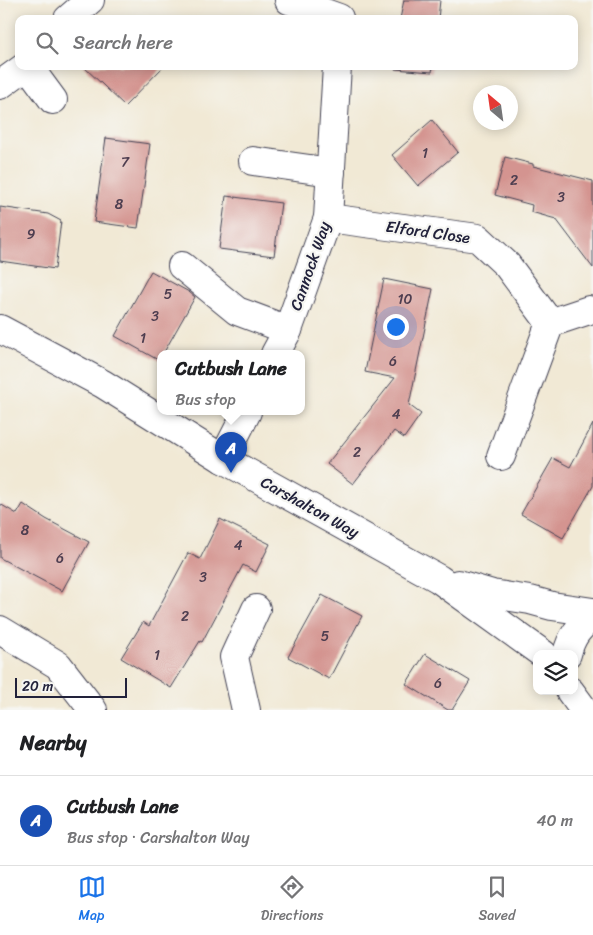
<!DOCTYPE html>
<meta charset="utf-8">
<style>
:root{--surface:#fff;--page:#f6f6f6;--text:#202124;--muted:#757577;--line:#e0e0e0;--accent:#1a73e8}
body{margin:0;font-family:Sriracha,sans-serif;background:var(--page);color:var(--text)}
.controls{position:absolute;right:15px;bottom:15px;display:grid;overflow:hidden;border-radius:10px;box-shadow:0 2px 12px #0003}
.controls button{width:45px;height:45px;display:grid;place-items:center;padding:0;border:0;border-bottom:1px solid var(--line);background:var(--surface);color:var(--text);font:25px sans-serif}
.compass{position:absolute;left:473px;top:85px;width:45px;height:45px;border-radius:50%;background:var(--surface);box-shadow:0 2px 12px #0003;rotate:331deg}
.scale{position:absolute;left:15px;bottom:12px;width:112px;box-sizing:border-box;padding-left:5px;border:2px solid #22223b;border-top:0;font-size:14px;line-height:18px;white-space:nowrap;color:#22223b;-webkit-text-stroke:4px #f6f6f2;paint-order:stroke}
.you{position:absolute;left:395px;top:326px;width:18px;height:18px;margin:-12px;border:4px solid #fff;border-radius:50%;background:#1a73e8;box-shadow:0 0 0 8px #1a73e833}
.badge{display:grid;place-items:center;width:32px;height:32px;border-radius:50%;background:var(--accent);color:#fff;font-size:16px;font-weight:700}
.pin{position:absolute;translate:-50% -41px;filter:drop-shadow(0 1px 2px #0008)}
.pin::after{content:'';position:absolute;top:26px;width:18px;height:15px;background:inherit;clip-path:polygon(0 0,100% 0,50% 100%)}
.popup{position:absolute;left:157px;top:350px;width:148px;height:65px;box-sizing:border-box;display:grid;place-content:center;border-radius:10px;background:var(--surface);filter:drop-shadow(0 1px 4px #0005);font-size:16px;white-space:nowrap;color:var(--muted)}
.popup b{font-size:19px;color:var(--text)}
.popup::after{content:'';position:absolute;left:50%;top:100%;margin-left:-10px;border:10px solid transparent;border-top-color:var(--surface)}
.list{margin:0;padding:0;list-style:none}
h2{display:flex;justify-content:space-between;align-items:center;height:65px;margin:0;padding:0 20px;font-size:21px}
h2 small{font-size:16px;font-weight:400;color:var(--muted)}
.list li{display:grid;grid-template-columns:32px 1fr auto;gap:15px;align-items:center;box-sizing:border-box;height:90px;padding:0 20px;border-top:1px solid var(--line)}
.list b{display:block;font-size:19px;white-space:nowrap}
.list p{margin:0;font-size:16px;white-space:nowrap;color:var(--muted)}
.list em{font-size:16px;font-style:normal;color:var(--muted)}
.icon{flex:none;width:28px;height:28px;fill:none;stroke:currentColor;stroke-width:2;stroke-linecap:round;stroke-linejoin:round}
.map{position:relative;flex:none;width:593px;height:710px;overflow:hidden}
.search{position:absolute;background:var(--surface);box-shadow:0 2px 12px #0003;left:15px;right:15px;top:15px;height:55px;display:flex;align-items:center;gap:12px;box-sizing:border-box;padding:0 18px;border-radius:10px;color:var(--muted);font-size:19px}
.sheet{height:155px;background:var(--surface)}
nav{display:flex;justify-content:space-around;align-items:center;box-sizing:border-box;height:70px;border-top:1px solid var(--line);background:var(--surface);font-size:14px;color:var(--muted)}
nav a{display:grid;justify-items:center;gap:2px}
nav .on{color:var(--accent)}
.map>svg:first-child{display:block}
</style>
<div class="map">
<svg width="593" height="710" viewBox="0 0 593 710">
<rect width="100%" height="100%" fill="#f6f6f2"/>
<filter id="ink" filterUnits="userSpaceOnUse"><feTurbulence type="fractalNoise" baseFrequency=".02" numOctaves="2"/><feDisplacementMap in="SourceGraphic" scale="10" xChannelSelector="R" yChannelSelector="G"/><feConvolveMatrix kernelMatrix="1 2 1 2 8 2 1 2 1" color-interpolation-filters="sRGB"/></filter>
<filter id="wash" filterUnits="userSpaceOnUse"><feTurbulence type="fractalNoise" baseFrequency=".0096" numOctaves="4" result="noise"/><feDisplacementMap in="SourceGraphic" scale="20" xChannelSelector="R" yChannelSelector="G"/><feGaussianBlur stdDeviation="1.12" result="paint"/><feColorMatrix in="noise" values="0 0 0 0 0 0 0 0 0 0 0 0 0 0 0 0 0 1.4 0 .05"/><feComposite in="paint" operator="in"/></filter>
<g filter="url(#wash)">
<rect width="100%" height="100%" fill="#f1e9d5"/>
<g id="blocks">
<g fill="#d49490">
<polygon points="404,0 440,0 438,19 400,19"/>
<polygon points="83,66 164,66 125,106"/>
<polygon points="395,66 433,66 432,72 395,69"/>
<polygon points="432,120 458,152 418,186 392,155"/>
<polygon points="106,138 150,144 138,228 94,222"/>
<polygon points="505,157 533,164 533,166 593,181 593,268 556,219 531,212 532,205 495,195"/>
<polygon points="226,196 281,203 274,256 219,249"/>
<polygon points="0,207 48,214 61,221 55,269 0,261"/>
<polygon points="151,271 189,292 195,297 163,354 161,354 160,361 115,336"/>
<polygon points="384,279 433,289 409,405 421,414 404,438 394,431 353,484 327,464 395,378 365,372"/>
<polygon points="593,424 593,486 563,538 521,514 553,458 570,467"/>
<polygon points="0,504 17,514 23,504 46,519 89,542 62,591 0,558"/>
<polygon points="220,519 270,544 256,572 243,565 202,642 200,641 171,688 121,658 143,622 149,626 188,553 200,559"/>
<polygon points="322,595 362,616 329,679 288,657"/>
<polygon points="425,654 470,681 452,710 448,710 406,684"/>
</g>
</g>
</g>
<g filter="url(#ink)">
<use href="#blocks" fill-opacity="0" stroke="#414052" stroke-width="1"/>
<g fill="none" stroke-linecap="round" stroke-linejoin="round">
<defs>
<g id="minor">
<polyline points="289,0 339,18"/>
<polyline points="68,19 90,0"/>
<polyline points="28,66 53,100"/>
<polyline points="0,85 26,66"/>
<polyline points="253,161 331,172"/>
<polyline points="328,218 478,238 507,265 550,323 501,456"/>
<polyline points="182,266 237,311 288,330"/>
<polyline points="550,323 589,310"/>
<polyline points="0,329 103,384 223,459 439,579 543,654"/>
<polyline points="275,354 288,330 328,218 337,66"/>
<polyline points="223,459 247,412"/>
<polyline points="458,584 492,594 530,600 552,606 593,612"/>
<polyline points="0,630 58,665 93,710"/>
<path d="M567 654C571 637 579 626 593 617"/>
<polyline points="570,691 584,710"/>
<polyline points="246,710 234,657 256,609"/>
</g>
</defs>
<use href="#minor" stroke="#414052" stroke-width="30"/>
<use href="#minor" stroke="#fff" stroke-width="28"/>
</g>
</g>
<g text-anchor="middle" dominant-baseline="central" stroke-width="4.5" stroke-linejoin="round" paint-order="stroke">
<g font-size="14" fill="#4e3e50">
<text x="425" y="153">1</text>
<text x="125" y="162">7</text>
<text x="514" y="180">2</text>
<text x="561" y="197">3</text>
<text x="119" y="204">8</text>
<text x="31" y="234">9</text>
<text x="168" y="294">5</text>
<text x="405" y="299">10</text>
<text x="155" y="316">3</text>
<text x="143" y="338">1</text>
<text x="393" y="361">6</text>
<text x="396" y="414">4</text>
<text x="357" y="452">2</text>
<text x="25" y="530">8</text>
<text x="238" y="545">4</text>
<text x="60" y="558">6</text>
<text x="203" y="577">3</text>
<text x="185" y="616">2</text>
<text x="325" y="636">5</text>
<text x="157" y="655">1</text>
<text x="438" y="683">6</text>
</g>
<g font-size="16" fill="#22223b" stroke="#f6f6f2">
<text transform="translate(428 232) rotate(8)">Elford Close</text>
<text transform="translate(310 266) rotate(-71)">Cannock Way</text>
<text transform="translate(310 507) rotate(29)">Carshalton Way</text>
</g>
</g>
</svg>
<div class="controls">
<button><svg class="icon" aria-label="layers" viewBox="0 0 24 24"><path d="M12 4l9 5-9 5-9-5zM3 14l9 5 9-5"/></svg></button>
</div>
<svg class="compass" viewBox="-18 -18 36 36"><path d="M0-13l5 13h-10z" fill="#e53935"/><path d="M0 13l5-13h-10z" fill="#757577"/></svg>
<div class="scale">20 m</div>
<div class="you"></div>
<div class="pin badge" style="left:231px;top:473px;background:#1a4fb4">A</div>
<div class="popup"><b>Cutbush Lane</b>Bus stop</div>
<div class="search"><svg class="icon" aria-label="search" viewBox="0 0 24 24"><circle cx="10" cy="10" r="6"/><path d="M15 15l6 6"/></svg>Search here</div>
</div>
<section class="sheet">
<h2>Nearby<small></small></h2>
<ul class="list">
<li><span class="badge" style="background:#1a4fb4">A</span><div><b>Cutbush Lane</b><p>Bus stop · Carshalton Way</p></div><em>40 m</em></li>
</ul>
</section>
<nav>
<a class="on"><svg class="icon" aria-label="map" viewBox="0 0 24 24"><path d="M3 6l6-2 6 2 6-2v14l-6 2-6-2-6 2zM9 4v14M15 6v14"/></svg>Map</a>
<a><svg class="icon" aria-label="directions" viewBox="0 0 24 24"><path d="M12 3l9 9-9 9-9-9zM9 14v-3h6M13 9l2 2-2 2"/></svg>Directions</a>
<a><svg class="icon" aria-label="saved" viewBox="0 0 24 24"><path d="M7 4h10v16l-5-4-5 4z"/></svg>Saved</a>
</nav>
